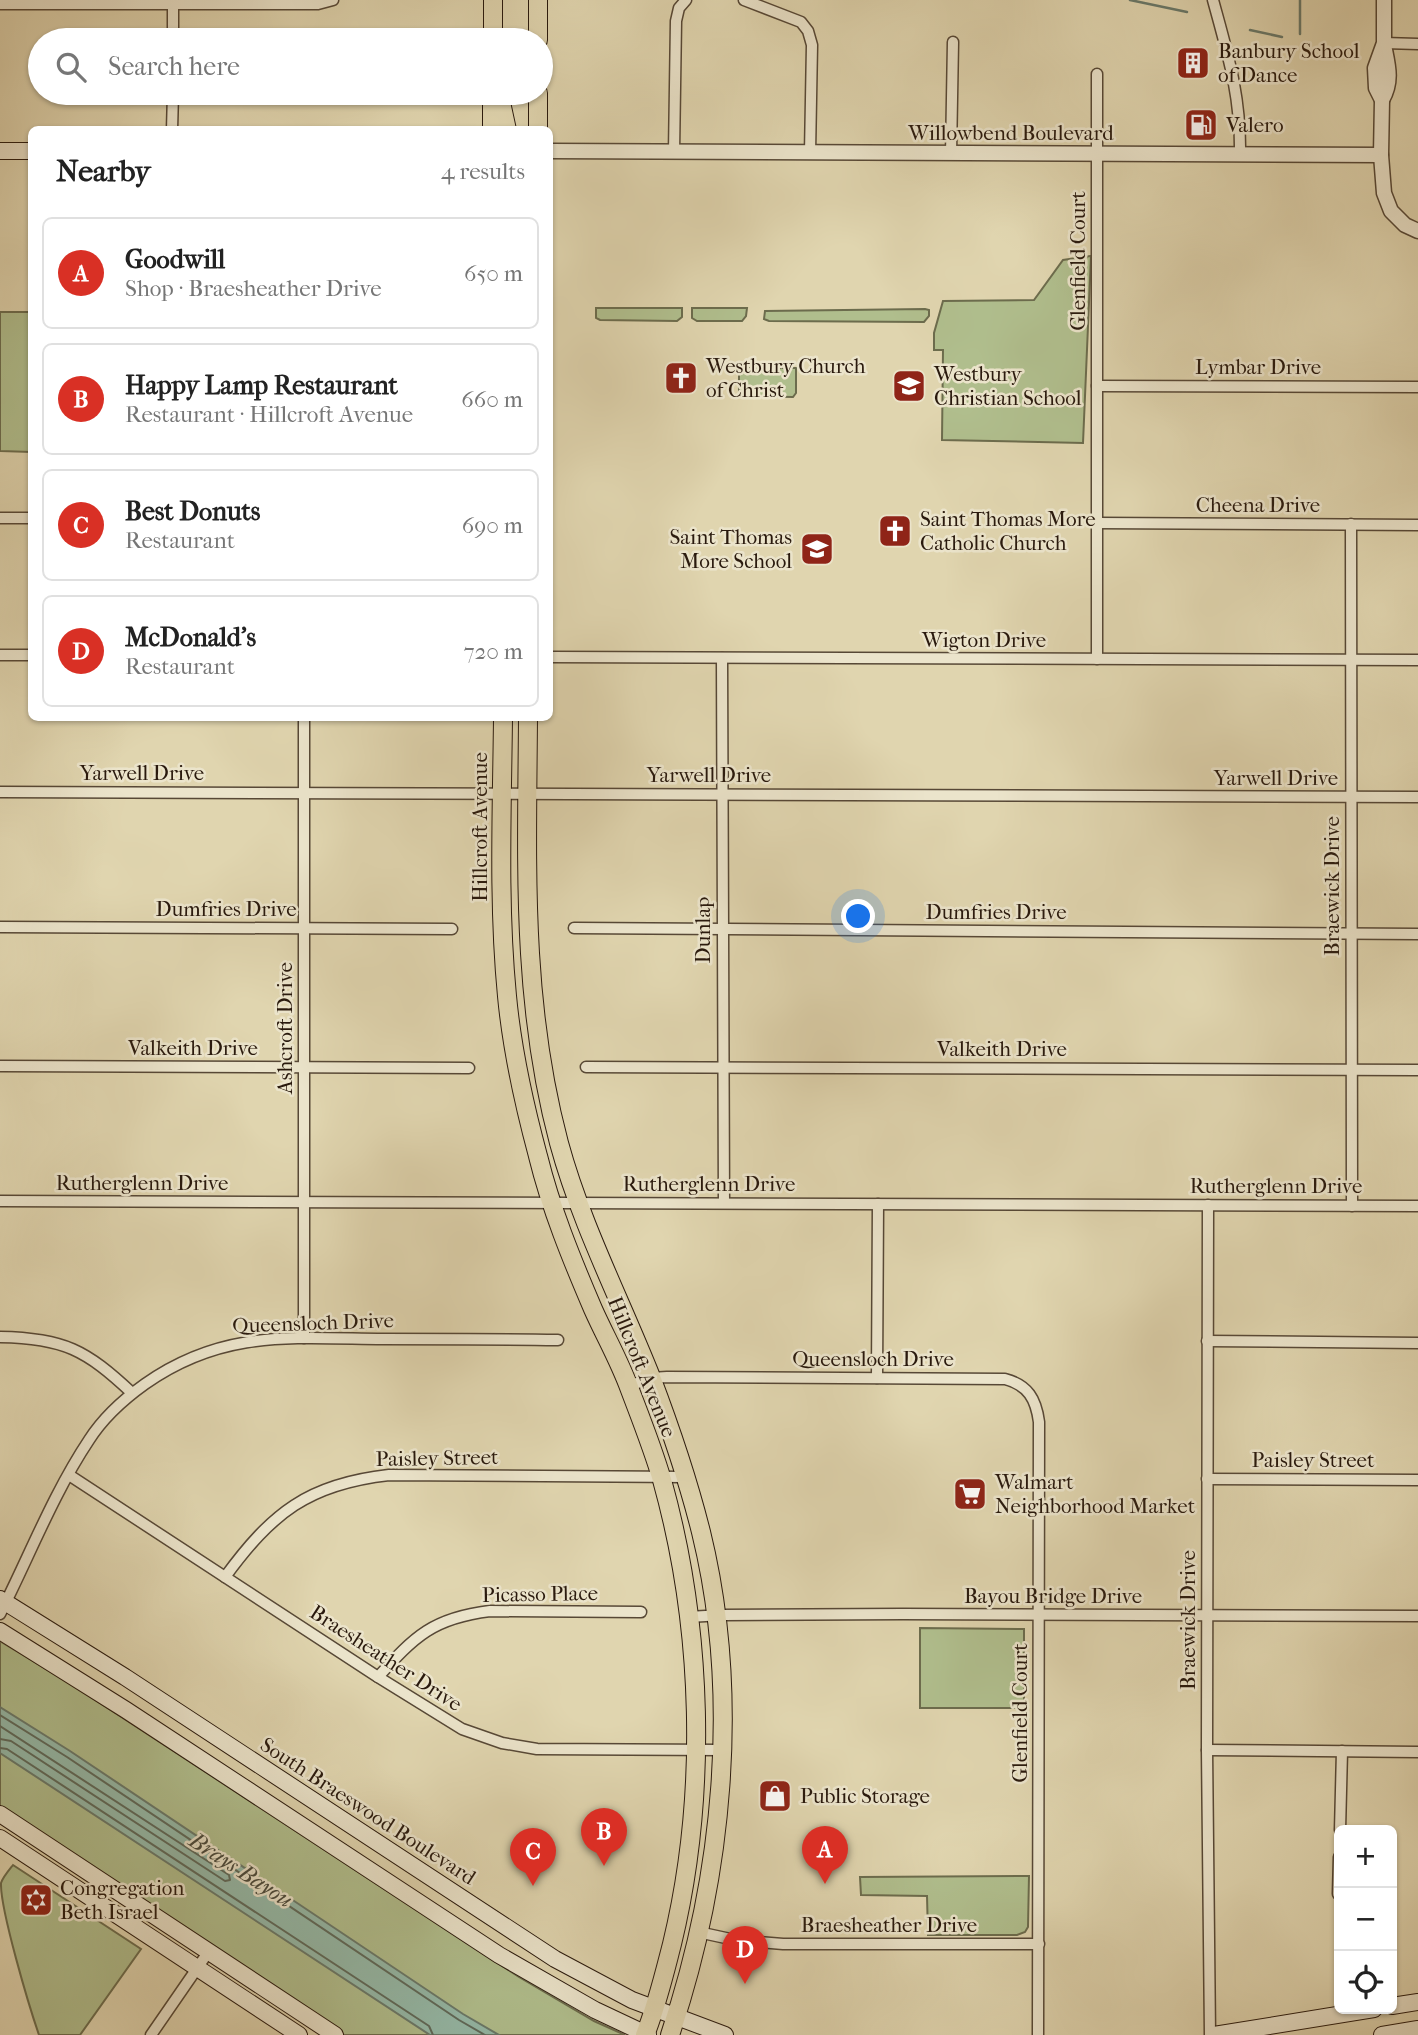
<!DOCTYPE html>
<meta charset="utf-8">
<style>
:root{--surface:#fff;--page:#f6f6f6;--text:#222;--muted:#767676;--line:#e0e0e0;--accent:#d93025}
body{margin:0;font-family:"IM FELL French Canon",serif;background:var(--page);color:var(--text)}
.controls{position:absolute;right:21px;bottom:21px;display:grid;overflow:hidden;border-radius:10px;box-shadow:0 2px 5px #0004}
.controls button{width:63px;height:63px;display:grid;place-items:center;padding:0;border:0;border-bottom:2px solid var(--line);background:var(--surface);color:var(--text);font:35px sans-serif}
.you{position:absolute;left:859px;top:917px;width:24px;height:24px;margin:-18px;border:5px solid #fff;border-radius:50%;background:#1a73e8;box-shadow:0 0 0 10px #1a73e833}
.badge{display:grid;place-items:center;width:46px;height:46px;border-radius:50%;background:var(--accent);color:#fff;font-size:23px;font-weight:700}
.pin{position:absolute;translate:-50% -58px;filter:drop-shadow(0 2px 4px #0008)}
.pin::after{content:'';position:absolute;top:37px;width:24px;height:21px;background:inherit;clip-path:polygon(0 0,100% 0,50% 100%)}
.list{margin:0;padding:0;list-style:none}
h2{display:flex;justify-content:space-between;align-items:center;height:91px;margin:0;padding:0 28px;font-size:30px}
h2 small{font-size:23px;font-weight:400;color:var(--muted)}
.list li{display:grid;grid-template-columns:46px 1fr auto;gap:21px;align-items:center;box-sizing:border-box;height:112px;margin:0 14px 14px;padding:0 14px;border:2px solid var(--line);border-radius:10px}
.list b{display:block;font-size:26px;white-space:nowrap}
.list p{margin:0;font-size:23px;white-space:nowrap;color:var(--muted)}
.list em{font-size:23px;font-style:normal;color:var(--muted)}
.icon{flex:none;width:38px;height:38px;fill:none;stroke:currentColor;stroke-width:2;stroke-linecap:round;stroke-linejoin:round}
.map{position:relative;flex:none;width:1418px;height:2035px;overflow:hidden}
.search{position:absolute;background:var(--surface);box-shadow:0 2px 5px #0004;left:28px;top:28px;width:525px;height:77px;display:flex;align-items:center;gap:18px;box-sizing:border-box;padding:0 24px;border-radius:38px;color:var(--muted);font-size:26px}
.panel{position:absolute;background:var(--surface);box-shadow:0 2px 5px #0004;left:28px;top:126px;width:525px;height:595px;border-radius:10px}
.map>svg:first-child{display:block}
</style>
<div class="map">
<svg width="1418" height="2035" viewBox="0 0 1418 2035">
<rect width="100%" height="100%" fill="#e0d5af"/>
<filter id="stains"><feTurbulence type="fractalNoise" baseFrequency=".00286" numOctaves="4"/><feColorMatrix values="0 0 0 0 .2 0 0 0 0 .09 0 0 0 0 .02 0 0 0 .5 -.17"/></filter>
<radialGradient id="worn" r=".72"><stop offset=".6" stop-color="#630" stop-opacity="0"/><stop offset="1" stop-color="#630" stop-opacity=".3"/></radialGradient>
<g fill="#b0be8d" stroke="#6c6c4d" stroke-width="2">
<polygon points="1091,256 1083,443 942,440 943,350 934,350 934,333 943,301 1034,300 1063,260"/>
<polygon points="596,308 682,308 682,317 677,321 600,320 596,318"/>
<polygon points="692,308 747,308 746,316 742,321 697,321 692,318"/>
<polygon points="925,309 929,310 929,316 924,322 769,321 764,319 765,311"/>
<polygon points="0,312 31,312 31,452 0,451"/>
<polygon points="739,368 796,368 796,393 793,397 739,396"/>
<polygon points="920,1628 1024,1629 1024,1708 920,1708"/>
<polygon points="0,1641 74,1686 519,1977 594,2021 625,2035 344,2035 0,1809"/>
<path d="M13 1865 141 1949 80 2035H39C29 2006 0 1909 1 1883 3 1877 9 1870 13 1865Z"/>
<polygon points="1029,1876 1028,1927 1025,1932 1017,1935 928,1935 927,1896 861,1895 860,1877"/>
</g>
<polygon fill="#94b9a8" stroke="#69796a" stroke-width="2" points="0,1707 70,1751 463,2014 499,2035 430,2035 0,1753"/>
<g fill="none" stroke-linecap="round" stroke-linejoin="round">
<g stroke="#5e695a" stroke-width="2">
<polyline points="0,1715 67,1757 459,2020 485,2035"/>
<polyline points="0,1726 229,1875 230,1880 225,1881 11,1741 0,1739"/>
<polyline points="0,1748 7,1749 429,2026 433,2035"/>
</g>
<g stroke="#69796a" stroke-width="2.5">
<polyline points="1130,0 1187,12"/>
<polyline points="1250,30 1282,37"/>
<polyline points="1300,34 1300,0"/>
</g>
<defs>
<g id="minor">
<polyline points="744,0 801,22 808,31 812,45 810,153"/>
<path d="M1213 0C1228 55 1241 96 1240 155"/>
<polyline points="0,4 318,4 333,0"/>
<polyline points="173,40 173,5"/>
<polyline points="1384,43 1418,44"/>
<polyline points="1097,74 1097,659"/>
<polyline points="172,130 173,93"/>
<polyline points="674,152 676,21 679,8 686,0"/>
<polyline points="951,154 953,42"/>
<polyline points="1097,386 1418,387"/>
<polyline points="0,518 32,518"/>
<polyline points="1097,523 1418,525"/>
<polyline points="1351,524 1352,1206"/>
<polyline points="0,655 32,655"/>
<polyline points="550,657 1418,660"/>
<polyline points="722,658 724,1203"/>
<polyline points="304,718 304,1338"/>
<polyline points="0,792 1418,797"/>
<polyline points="0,927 452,929"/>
<polyline points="574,928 1418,934"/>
<polyline points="0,1066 469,1068"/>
<polyline points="586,1067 1418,1070"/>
<polyline points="0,1201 1418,1206"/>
<polyline points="1208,1205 1207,1750 1210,2035"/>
<path d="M0 1337C64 1338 86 1350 132 1393"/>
<polyline points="1207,1341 1418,1343"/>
<polyline points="877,1378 878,1204"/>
<path d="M629 1386 651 1378 667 1377 1005 1379C1028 1385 1036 1399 1039 1422L1038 2035"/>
<polyline points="69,1475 378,1677 462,1729 502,1743 537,1749 722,1750"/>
<polyline points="1207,1479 1418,1480"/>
<path d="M225 1577C272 1513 308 1484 389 1475L685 1477"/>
<path d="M0 1614C29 1557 53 1494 89 1440 103 1418 124 1399 145 1384 223 1329 293 1338 383 1339 442 1339 500 1339 558 1340"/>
<polyline points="688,1617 723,1615 903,1614 1418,1616"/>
<path d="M378 1677C415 1636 433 1618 490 1611L641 1612"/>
<polyline points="1207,1750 1418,1752"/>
<polyline points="1340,1830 1342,1751"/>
<polyline points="1338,1894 1339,1857"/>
<polyline points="698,1932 735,1940 783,1944 1039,1944"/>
<polyline points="151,2035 209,1951"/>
</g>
<g id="tertiary">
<polyline points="1384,0 1384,43 1375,68 1376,88 1382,100 1381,155 1384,193 1391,211 1405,225 1418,231"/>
<path d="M1382 100C1393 81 1388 65 1384 45"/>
<polyline points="550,151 1381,155"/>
</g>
<g id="secondary">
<polyline points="0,151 32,151"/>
<polyline points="0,1599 125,1677 555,1959 632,2000 725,2035"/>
<polyline points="0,1631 126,1710 499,1955 595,2010 648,2035"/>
<polyline points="0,1814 335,2035"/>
<polyline points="0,1838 299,2035"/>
<polyline points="1392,2006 1418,2002"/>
<polyline points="1214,2035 1374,2009"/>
<polyline points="1382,2035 1418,2029"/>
</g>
<g id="primary">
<polyline points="538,0 538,40"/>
<polyline points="493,40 493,0"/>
<polyline points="499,93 507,130"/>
<polyline points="538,93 538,130"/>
<polyline points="492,130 492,100"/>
<path d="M503 718C502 810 498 904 507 996 512 1050 524 1104 538 1156 551 1209 572 1260 593 1309 605 1336 620 1362 630 1390 641 1419 653 1449 662 1480 703 1627 708 1795 672 1944 664 1975 657 2005 645 2035"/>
<path d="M528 718C527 863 521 1001 559 1143 581 1224 620 1299 651 1377 670 1427 688 1480 701 1532 741 1695 723 1877 670 2035"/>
</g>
</defs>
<use href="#minor" stroke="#574836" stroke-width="13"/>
<use href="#tertiary" stroke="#574836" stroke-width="17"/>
<use href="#secondary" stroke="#29190d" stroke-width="18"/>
<use href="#primary" stroke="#29190d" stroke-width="20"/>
<use href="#minor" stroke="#ebe4cb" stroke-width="10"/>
<use href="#tertiary" stroke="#ebe4cb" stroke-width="14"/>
<use href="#secondary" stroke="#ebe4cb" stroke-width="16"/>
<use href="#primary" stroke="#e0d5af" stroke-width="18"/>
</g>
<defs>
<symbol id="building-square" viewBox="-11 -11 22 22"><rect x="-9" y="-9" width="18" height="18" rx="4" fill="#8f2418" stroke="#ebe4cb"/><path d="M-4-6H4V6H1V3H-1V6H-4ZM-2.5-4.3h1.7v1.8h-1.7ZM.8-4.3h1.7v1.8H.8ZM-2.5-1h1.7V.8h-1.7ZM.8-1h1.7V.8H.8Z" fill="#fff"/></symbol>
<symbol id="fuel-square" viewBox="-11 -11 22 22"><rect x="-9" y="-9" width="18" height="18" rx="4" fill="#8f2418" stroke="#ebe4cb"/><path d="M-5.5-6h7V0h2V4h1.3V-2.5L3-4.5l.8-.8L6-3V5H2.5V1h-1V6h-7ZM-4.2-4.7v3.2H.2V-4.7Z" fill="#fff"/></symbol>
<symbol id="church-square" viewBox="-11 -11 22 22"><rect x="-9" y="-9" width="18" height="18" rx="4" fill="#8f2418" stroke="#ebe4cb"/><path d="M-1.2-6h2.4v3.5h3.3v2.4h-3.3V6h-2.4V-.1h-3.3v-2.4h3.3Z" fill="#fff"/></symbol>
<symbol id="school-square" viewBox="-11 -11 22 22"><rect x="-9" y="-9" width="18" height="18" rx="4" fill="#8f2418" stroke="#ebe4cb"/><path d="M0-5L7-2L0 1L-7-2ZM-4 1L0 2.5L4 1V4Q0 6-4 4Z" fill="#fff"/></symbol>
<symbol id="supermarket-square" viewBox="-11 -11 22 22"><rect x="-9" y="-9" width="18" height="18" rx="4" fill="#8f2418" stroke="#ebe4cb"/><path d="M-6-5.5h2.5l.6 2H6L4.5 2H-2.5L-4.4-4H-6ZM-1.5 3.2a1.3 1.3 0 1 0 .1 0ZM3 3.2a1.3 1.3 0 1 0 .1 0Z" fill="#fff"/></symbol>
<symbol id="shop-square" viewBox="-11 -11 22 22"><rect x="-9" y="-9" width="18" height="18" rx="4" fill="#8f2418" stroke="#ebe4cb"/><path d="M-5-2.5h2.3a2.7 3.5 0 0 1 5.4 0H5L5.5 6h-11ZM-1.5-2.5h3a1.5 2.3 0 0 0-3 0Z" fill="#fff"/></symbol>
<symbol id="synagogue-square" viewBox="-11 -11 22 22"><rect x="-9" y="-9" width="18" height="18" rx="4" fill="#8f2418" stroke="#ebe4cb"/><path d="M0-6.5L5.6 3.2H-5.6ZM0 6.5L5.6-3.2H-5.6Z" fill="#fff"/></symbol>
</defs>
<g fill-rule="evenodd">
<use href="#building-square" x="1174" y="44" width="38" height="38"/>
<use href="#fuel-square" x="1182" y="106" width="38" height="38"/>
<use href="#church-square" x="662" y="359" width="38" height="38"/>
<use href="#school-square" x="890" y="367" width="38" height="38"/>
<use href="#church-square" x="876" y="512" width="38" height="38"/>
<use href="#school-square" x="798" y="530" width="38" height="38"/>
<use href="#supermarket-square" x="951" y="1475" width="38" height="38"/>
<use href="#shop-square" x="756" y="1777" width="38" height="38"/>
<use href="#synagogue-square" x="17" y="1881" width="38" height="38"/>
</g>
<g text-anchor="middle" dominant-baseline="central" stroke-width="5" stroke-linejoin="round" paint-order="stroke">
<g font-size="21" fill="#29190d" stroke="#ebe4cb" text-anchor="start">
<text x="1218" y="51">Banbury School<tspan x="1218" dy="24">of Dance</tspan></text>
<text x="1226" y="125">Valero</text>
<text x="706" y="366">Westbury Church<tspan x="706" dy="24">of Christ</tspan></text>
<text x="934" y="374">Westbury<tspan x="934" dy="24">Christian School</tspan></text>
<text x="920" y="519">Saint Thomas More<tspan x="920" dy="24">Catholic Church</tspan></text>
<text x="792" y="537" text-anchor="end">Saint Thomas<tspan x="792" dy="24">More School</tspan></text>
<text x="995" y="1482">Walmart<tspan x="995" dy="24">Neighborhood Market</tspan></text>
<text x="800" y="1796">Public Storage</text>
<text x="60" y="1888">Congregation<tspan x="60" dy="24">Beth Israel</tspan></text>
</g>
<g font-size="21" fill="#29190d" stroke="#ebe4cb">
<text x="1011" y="133">Willowbend Boulevard</text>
<text transform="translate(1078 261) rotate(-90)">Glenfield Court</text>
<text x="1258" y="367">Lymbar Drive</text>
<text x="1258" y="505">Cheena Drive</text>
<text x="984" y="640">Wigton Drive</text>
<text x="142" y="773">Yarwell Drive</text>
<text x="709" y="775">Yarwell Drive</text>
<text x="1276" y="778">Yarwell Drive</text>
<text transform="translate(480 827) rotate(-90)">Hillcroft Avenue</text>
<text transform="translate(1332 886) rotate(-90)">Braewick Drive</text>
<text x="226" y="909">Dumfries Drive</text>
<text x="996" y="912">Dumfries Drive</text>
<text transform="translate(703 930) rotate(-90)">Dunlap</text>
<text transform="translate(285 1028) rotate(-90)">Ashcroft Drive</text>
<text x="193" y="1048">Valkeith Drive</text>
<text x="1002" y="1049">Valkeith Drive</text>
<text x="142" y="1183">Rutherglenn Drive</text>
<text x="709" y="1184">Rutherglenn Drive</text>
<text x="1276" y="1186">Rutherglenn Drive</text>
<text transform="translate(313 1323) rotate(-2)">Queensloch Drive</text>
<text x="873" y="1359">Queensloch Drive</text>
<text transform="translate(642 1367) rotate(68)">Hillcroft Avenue</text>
<text transform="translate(437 1458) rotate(-1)">Paisley Street</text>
<text x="1313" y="1460">Paisley Street</text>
<text transform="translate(540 1594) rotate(-1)">Picasso Place</text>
<text x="1053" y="1596">Bayou Bridge Drive</text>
<text transform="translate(1188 1620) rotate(-90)">Braewick Drive</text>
<text transform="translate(386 1658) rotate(33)">Braesheather Drive</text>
<text transform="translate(1020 1713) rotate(-90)">Glenfield Court</text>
<text transform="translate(368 1811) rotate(33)">South Braeswood Boulevard</text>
<text x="889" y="1925">Braesheather Drive</text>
</g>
<g font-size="23" font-style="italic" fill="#49493c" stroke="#ebe4cb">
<text transform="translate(241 1870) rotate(33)">Brays Bayou</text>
</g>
</g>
<rect width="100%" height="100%" filter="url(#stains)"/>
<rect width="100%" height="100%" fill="url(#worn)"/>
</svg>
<div class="controls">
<button>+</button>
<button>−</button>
<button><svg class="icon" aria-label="locate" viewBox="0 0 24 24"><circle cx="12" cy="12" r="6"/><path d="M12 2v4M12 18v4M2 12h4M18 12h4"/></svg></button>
</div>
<div class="you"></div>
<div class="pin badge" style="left:825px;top:1884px">A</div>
<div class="pin badge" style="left:604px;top:1866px">B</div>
<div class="pin badge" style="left:533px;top:1886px">C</div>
<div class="pin badge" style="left:745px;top:1984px">D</div>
<div class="search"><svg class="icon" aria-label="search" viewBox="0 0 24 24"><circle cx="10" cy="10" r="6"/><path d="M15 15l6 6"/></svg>Search here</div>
<section class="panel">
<h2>Nearby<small>4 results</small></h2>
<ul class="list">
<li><span class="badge">A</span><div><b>Goodwill</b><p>Shop · Braesheather Drive</p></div><em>650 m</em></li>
<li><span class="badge">B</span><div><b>Happy Lamp Restaurant</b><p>Restaurant · Hillcroft Avenue</p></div><em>660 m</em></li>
<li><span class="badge">C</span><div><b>Best Donuts</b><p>Restaurant</p></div><em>690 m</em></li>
<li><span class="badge">D</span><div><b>McDonald's</b><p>Restaurant</p></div><em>720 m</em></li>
</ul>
</section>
</div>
